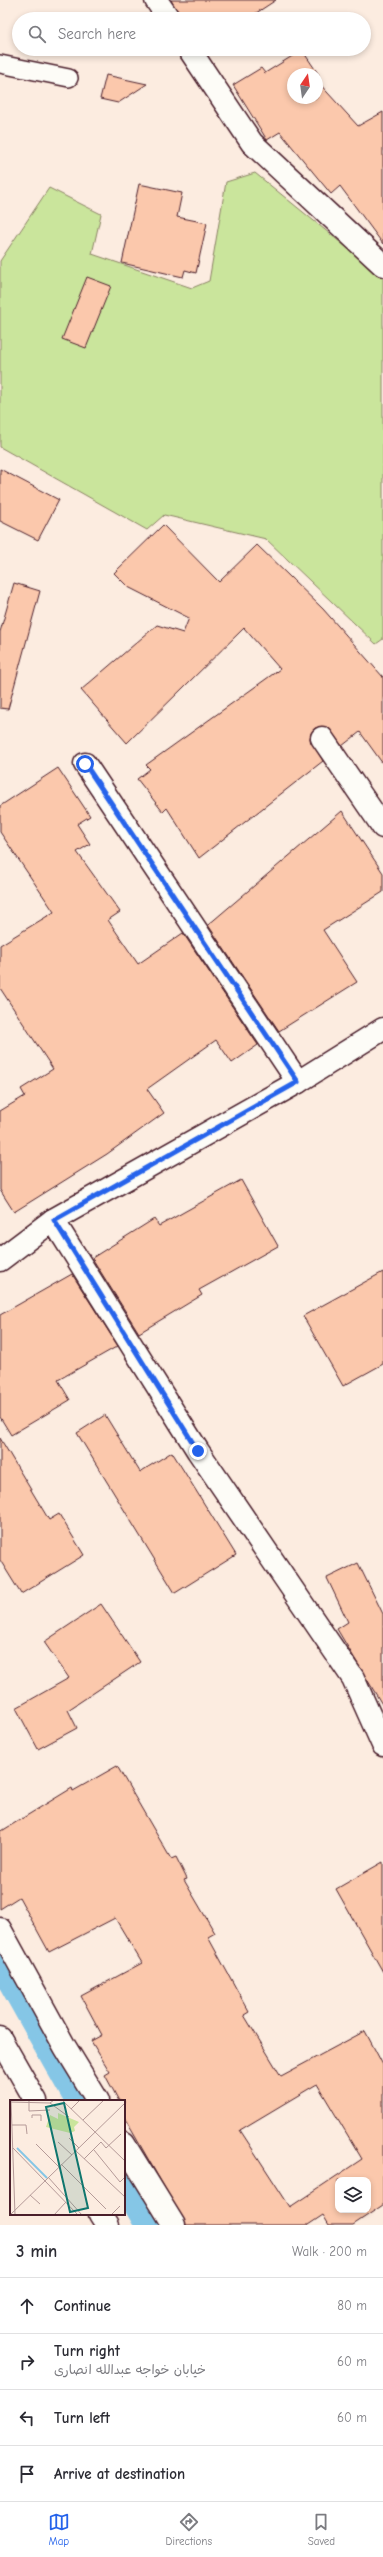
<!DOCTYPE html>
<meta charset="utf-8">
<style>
:root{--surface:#fff;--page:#f2f2f3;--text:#2b2b33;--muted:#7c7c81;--line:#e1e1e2;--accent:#2563eb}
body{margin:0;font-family:"Comic Neue","Playpen Sans Arabic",sans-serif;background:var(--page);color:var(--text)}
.controls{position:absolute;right:12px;bottom:12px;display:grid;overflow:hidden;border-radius:8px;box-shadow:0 2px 6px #0003}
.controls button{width:36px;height:36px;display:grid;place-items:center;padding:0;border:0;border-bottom:1px solid var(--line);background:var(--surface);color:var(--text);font:20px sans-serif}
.compass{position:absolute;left:287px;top:68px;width:36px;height:36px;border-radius:50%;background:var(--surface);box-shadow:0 2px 6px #0003;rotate:13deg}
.stop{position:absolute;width:12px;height:12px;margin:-9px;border:3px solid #2563eb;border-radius:50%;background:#fff}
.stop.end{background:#2563eb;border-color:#fff;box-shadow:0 1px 4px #0008}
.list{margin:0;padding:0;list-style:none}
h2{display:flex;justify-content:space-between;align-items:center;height:52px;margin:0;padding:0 16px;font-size:17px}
h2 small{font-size:13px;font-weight:400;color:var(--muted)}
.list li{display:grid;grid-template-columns:26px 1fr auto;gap:12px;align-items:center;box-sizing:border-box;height:56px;padding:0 16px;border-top:1px solid var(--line)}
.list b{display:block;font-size:15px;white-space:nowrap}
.list p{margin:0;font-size:13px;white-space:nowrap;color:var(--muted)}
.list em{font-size:13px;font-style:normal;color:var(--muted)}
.icon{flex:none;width:22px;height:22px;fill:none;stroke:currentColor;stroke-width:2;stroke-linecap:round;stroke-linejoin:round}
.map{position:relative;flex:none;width:383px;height:2225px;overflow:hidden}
.search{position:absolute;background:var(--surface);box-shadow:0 2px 6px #0003;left:12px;right:12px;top:12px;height:44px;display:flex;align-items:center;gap:10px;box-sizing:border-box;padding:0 14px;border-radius:22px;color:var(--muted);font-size:15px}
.sheet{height:276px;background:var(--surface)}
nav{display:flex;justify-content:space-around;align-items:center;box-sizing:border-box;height:56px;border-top:1px solid var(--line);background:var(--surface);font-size:11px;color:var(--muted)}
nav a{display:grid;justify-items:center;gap:2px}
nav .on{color:var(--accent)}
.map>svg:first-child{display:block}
</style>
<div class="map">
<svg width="383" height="2225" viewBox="0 0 383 2225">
<rect width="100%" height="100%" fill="#fcece0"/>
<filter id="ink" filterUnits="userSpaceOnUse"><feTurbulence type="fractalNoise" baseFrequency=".025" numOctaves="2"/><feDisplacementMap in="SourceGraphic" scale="8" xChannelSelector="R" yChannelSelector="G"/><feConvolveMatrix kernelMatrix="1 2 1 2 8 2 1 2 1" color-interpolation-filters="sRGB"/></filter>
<g filter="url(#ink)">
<polygon fill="#cae59c" stroke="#8a8264" points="255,173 383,277 383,639 376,644 266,539 164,515 147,530 0,447 0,261 49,188 101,214 92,254 192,288 209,281 226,182"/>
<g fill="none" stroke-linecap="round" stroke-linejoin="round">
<g stroke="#85c6e6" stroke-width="33">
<polyline points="0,1955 82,2101"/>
<polyline points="124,2176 152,2225"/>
</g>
</g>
<g fill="#fbc8ac" stroke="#4a1f2b" fill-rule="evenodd">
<polygon points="171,0 276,0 247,19 181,19"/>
<polygon points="302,50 319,75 293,74 293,98 317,98 317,81 358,126 383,112 383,244 340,186 331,194 280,132 267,140 233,85 261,68 265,73"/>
<polygon points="106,75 147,84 118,103 100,99"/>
<polygon points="139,184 182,193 177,217 207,223 196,273 185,270 183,277 122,263"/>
<polygon points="87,277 111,286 86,348 62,339"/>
<polygon points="0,469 59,500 38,540 0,521"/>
<polygon points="163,525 219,582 257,545 323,609 383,677 383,764 360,732 342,746 328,727 315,728 311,733 310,739 323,761 199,858 167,808 163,812 137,779 150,769 146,765 280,669 244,628 127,743 81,690 157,625 183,633 189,618 128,587 114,573"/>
<polygon points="14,583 40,591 8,709 0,708 0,632"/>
<polygon points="58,768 90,816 77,824 90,844 77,852 120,912 108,920 138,964 183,933 258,1045 232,1063 216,1040 147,1089 164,1113 107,1154 14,1212 0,1190 0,1111 25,1096 21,1089 53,1069 0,988 0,945 54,912 0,832 0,806"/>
<polygon points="342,811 383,873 383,892 323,930 357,982 279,1031 208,925"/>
<polygon points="241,1180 278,1246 199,1290 202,1295 139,1333 92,1258 154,1219 159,1226"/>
<polygon points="383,1272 383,1364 343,1386 303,1316"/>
<polygon points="72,1274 118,1346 58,1380 70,1400 11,1435 0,1417 0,1315"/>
<polygon points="105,1415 140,1472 172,1452 236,1555 175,1593 77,1433"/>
<polygon points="0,1438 49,1520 59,1514 84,1555 21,1594 0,1560"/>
<polygon points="358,1563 383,1614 383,1706 337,1629 348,1622 327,1578"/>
<polygon points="101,1604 140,1662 68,1710 77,1728 38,1749 16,1708 69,1678 44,1642"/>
<path d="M117 1766 171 1859 176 1857 187 1879 184 1880 215 1933 208 1937 249 2012 244 2015 281 2076 365 2031 383 2065V2205L353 2225H329L323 2215 308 2225H186L124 2117V2101H119L105 2075 110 2072 91 2041 102 2035 81 1996 142 1963 115 1918 49 1952 19 1897 0 1909V1832L72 1788 73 1791ZM317 2084 362 2159 290 2207 240 2130ZM338 2180H368V2210H338Z"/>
<polygon points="383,1862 383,1972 336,1889"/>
</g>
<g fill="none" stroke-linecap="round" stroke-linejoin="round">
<defs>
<polyline id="service" points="0,64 69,78"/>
<g id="minor">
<polyline points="156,0 169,19"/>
<polyline points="189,49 252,143 383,265"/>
<polyline points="322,738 383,827"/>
<polyline points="85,764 298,1082"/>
<polyline points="53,1220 198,1451 353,1678 383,1745"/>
<polyline points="0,1929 65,2047 98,2101"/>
<polyline points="124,2144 174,2225"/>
</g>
<g id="tertiary">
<polyline points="0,1260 53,1220 298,1082 383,1029"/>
<polyline points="0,2038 36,2101"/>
<polyline points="100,2214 107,2225"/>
</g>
</defs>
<use href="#service" stroke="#4a1f2b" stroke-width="20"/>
<use href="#minor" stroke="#4a1f2b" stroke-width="25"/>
<use href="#tertiary" stroke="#4a1f2b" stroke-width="25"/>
<use href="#service" stroke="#fdfcf7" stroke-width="17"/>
<use href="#minor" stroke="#fdfcf7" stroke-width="22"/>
<use href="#tertiary" stroke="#fdfcf7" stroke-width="22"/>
</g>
</g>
<g fill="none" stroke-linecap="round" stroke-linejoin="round" filter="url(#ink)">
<polyline stroke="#2563eb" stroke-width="5" points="85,764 298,1082 54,1220 198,1451"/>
</g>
<g transform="translate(10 2100)">
<rect width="115" height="115" fill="#fcece0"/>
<path d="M48 13 69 22 64 27 65 31 60 33 36 27 40 15 48 19Z" fill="#cae59c"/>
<path fill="none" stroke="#85c6e6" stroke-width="2" d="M7 48 37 78"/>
<path fill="none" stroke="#b59a98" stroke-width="1" d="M1 0 5 115M52 0 115 61M19 1V11L40 10M0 2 40 3 44 0M40 3 59 17M61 9 70 0M22 18V15H31V21M73 20 94 0M2 25H16L17 34M59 38 69 48M48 42 62 55M26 44 49 67M3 48 68 115M84 50 110 82 115 77M66 51 115 97M74 59 91 42 96 48 111 34M51 64 96 109M38 77 72 115M20 95 30 104M0 115 115 3M44 115 56 102M101 115 110 106"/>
<path fill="#0f766e" fill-opacity="0.15" stroke="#0f766e" stroke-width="2" d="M54 3 78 108 60 112 36 7Z"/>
<rect width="115" height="115" fill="none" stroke="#4a1f2b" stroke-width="2"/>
</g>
</svg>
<div class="controls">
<button><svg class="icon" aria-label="layers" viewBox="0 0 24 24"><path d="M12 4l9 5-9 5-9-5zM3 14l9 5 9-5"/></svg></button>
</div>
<svg class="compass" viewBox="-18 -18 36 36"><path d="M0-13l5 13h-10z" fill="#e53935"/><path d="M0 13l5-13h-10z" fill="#7c7c81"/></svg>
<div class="stop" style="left:85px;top:764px"></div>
<div class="stop end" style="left:198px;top:1451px"></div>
<div class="search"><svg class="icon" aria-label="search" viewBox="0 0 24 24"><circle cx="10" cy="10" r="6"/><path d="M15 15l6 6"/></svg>Search here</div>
</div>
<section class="sheet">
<h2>3 min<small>Walk · 200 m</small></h2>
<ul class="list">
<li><svg class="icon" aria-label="ahead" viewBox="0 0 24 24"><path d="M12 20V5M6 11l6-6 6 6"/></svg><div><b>Continue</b></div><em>80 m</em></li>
<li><svg class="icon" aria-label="right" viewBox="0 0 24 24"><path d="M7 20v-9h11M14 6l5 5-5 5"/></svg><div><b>Turn right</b><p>خیابان خواجه عبدالله انصاری</p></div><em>60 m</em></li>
<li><svg class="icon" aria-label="left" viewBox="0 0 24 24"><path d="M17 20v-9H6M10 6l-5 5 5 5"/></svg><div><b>Turn left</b></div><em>60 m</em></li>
<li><svg class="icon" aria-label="arrive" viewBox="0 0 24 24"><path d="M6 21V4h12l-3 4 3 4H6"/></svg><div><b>Arrive at destination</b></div></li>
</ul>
</section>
<nav>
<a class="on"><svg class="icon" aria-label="map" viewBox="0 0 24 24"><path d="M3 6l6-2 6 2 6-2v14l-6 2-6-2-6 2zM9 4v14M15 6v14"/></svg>Map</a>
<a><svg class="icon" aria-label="directions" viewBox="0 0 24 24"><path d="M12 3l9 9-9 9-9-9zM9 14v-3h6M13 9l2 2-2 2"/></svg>Directions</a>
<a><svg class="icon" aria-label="saved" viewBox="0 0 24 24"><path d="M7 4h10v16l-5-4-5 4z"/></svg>Saved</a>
</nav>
